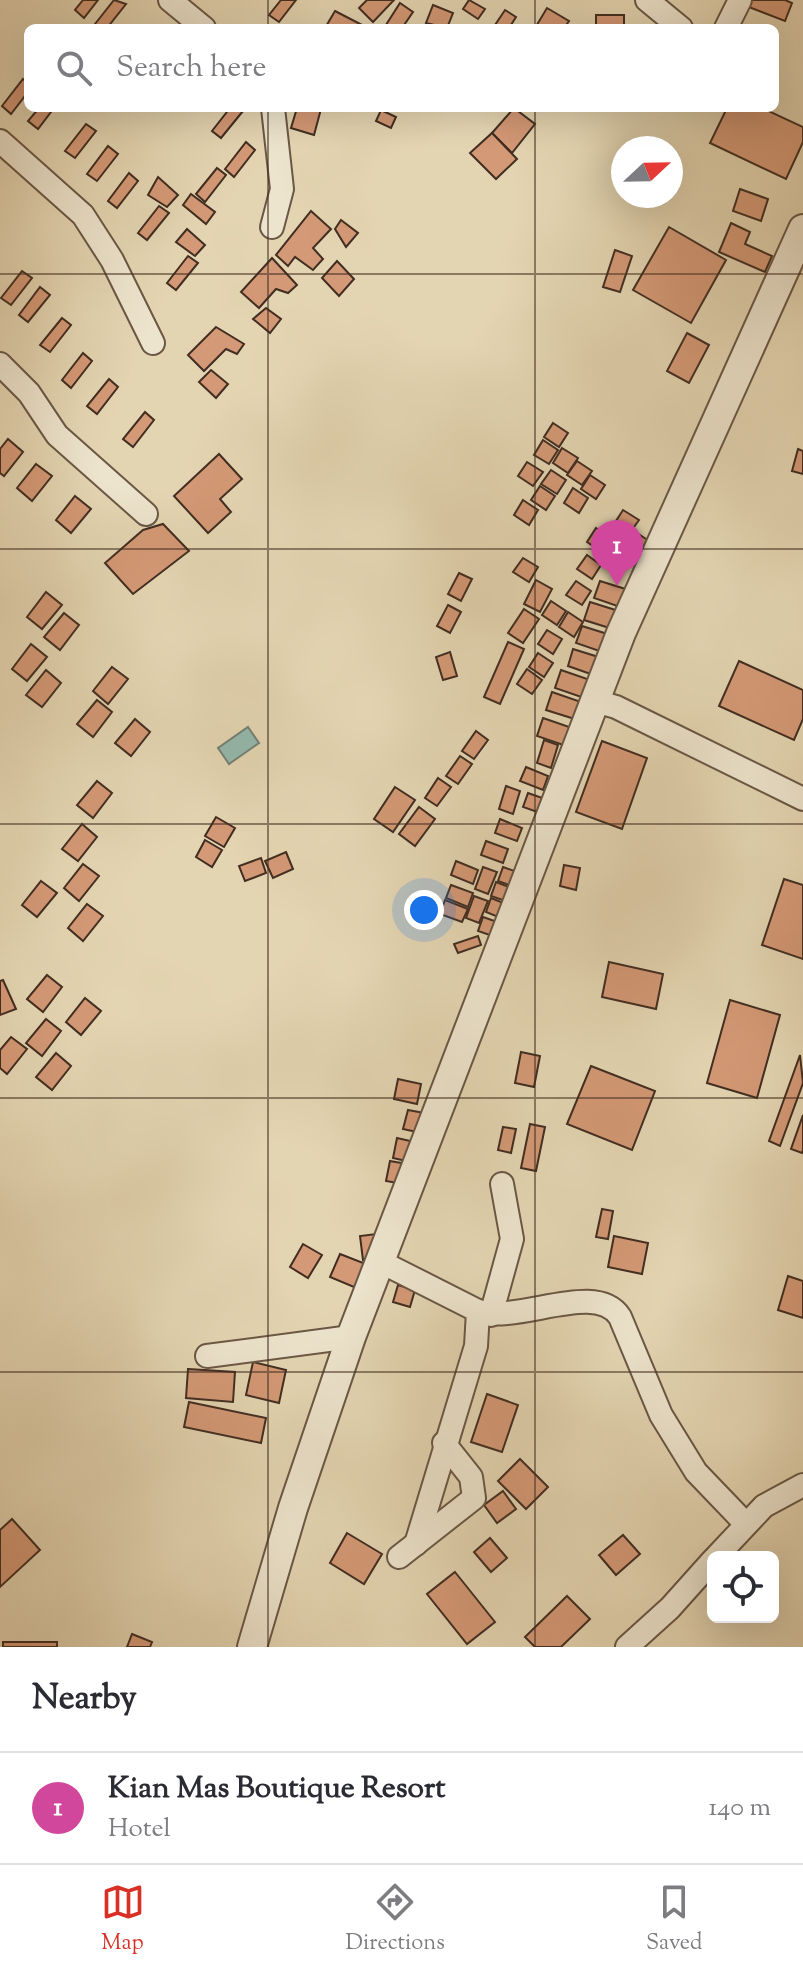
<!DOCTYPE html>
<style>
:root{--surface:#fff;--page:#f2f2f3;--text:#2b2b33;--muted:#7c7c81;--line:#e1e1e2;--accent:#d93025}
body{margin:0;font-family:"Sorts Mill Goudy",serif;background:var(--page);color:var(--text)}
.controls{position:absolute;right:24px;bottom:24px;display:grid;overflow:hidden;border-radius:12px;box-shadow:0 8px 32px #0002}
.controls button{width:72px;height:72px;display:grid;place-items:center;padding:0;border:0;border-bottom:2px solid var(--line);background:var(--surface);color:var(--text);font:40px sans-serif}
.compass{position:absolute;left:611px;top:136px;width:72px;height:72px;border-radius:50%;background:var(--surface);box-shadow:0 8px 32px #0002;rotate:68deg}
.you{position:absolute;left:424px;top:910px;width:28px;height:28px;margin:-20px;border:6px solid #fff;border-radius:50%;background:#1a73e8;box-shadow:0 0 0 12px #1a73e833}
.badge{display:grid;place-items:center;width:52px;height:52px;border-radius:50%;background:var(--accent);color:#fff;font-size:26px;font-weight:700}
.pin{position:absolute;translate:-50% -66px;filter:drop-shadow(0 2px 4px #0008)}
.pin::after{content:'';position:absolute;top:42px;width:28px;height:24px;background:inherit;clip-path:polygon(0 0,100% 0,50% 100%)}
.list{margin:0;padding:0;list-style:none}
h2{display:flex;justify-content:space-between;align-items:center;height:104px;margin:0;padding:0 32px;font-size:34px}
h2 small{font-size:26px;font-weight:400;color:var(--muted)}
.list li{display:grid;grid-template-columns:52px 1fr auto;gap:24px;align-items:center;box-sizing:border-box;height:112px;padding:0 32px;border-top:2px solid var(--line)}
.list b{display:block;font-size:30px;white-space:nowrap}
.list p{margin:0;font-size:26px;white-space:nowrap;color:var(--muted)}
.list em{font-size:26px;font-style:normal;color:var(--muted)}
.icon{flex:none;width:44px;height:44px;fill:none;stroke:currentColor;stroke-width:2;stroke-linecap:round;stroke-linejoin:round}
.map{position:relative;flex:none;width:803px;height:1647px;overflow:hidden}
.search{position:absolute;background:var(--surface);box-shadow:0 8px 32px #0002;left:24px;right:24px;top:24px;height:88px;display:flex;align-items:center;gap:20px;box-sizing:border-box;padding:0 28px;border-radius:12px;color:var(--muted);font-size:30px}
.sheet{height:216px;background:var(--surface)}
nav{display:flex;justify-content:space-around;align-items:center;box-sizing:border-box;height:112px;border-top:2px solid var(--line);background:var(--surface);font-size:22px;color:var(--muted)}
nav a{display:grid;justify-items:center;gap:4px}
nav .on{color:var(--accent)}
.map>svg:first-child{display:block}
</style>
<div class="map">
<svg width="803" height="1647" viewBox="0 0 803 1647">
<rect width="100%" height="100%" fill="#e4d5b2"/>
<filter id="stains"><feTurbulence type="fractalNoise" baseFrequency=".0025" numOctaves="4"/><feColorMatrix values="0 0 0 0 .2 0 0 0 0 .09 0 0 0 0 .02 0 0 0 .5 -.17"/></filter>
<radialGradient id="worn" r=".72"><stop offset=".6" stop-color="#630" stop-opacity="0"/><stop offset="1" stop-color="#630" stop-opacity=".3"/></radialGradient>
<polygon fill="#95b9ad" stroke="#738175" stroke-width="2" points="248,727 259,743 229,764 218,748"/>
<g fill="#d49976" stroke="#412d21" stroke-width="2">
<polygon points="83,0 98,0 84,18 75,10"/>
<polygon points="114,0 126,4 107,28 100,28 95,24"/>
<polygon points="281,0 296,0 279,22 269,15"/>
<polygon points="367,0 394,0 373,22 359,8"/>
<polygon points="469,0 485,9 478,19 463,9"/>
<polygon points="748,0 785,0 792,3 785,21 746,6"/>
<polygon points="400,3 413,12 402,28 384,28"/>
<polygon points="433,5 453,13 447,28 426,23"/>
<polygon points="547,8 569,21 564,28 535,28"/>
<polygon points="505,10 516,17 509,28 493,28"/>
<polygon points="335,11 364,26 363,28 325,28"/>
<rect x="596" y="15" width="28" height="13"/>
<polygon points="23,79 28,83 28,92 11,114 2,106"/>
<polygon points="39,108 54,108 38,129 28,121"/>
<polygon points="230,108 243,111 221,138 212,131"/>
<polygon points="297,108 321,109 314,135 291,128"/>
<polygon points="514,108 535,124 512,153 492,133"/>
<polygon points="727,108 762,108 803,127 803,142 786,179 710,143"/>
<polygon points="381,110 396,117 391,128 376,121"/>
<polygon points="86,124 96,131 75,158 65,151"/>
<polygon points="492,133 517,159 496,179 470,153"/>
<polygon points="246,142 255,150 234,177 225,169"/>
<polygon points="108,146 118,154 97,181 87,174"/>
<polygon points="217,168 226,175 205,202 196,194"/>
<polygon points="129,173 138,181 117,208 108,201"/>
<polygon points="158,177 178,195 167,207 148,195"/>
<polygon points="740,189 768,199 761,221 733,211"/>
<polygon points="191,194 215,212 206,224 183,205"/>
<polygon points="159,206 169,213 147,240 138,233"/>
<polygon points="311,211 331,229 313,248 323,259 313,270 295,257 288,266 276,255"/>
<polygon points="341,220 358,233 346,247 335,229"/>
<polygon points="731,223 750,232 745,244 772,256 765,272 719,252"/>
<polygon points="669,227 726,260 691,323 633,290"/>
<polygon points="187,229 205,245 195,256 176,242"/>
<polygon points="615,250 632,256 620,292 603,287"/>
<polygon points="188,256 198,263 176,290 167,283"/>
<polygon points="272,258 297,285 288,293 276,289 259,308 241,292"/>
<polygon points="337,261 354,279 339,296 322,278"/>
<polygon points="22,271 32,278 11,305 1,298"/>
<polygon points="40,287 50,295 28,322 19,315"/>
<polygon points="266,308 281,319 270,333 253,319"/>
<polygon points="62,318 71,325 50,352 40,345"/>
<polygon points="216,327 244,344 237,354 226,349 204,371 188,355"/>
<polygon points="687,333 709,345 689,383 667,371"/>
<polygon points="83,353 92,361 71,388 62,380"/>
<polygon points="211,370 228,384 216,398 199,382"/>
<polygon points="109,379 118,387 97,414 87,406"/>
<polygon points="145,412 154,420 133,447 123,439"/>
<polygon points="553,423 568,433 559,447 544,437"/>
<polygon points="8,439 23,452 4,476 0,473 0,449"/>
<polygon points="543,440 558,450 549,464 534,455"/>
<polygon points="562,448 578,458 568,473 553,463"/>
<polygon points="798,449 803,451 803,474 792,471"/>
<polygon points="219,454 242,479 220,499 231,512 208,533 174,496"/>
<polygon points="577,461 592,471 582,485 567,475"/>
<polygon points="527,462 543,472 533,486 518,476"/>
<polygon points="36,464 52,476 32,501 17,488"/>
<polygon points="551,470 566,480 557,494 541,484"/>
<polygon points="590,475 605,485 596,499 581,489"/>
<polygon points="540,486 555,496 546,510 531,500"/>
<polygon points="573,488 588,498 579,513 564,503"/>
<polygon points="75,496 91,509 71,533 56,520"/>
<polygon points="523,500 538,510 529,525 514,515"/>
<polygon points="623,510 639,520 629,534 614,524"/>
<polygon points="163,524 189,551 133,594 105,563 143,530"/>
<polygon points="596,528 611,538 602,552 587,542"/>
<polygon points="637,533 652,543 643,557 628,547"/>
<polygon points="615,539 630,550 621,564 606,554"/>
<polygon points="587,555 601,565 592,579 577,569"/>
<polygon points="523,558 538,567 529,582 513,572"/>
<polygon points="459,573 472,579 461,601 448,594"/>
<polygon points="536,580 552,589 540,612 524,604"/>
<polygon points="576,581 591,591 582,605 566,595"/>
<polygon points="600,581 635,592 629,610 594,598"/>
<polygon points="46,592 62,605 42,629 27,617"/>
<polygon points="551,601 566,611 557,625 542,615"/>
<polygon points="590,602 625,613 619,631 584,620"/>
<polygon points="448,605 461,612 450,633 437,626"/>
<polygon points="524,609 539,619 523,643 508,633"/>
<polygon points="568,612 583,622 574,637 559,627"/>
<polygon points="64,613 79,625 60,650 44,637"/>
<polygon points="582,626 617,637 611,655 576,643"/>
<polygon points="547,630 562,639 553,654 538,644"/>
<polygon points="508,642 524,649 500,704 484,697"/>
<polygon points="31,644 47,657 27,681 12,669"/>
<polygon points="573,649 608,660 602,678 568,666"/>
<polygon points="450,652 457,676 443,680 436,657"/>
<polygon points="538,653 553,663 544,677 529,667"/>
<polygon points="739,661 803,690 803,719 794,740 719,706"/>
<polygon points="112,667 128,679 108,704 93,691"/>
<polygon points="527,669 542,680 532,694 517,684"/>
<polygon points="46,670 61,683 42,707 26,695"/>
<polygon points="561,670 596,682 590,700 555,688"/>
<polygon points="552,692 587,704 581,721 546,710"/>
<polygon points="97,700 112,712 93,737 77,724"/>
<polygon points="543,718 578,730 572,748 537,736"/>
<polygon points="135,719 150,732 131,756 115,743"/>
<polygon points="476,731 488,740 474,759 462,751"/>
<polygon points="544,740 558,745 551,768 537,763"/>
<polygon points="602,741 647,758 622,829 576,812"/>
<polygon points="460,756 472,764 458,784 446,776"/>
<polygon points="526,767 548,776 543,790 520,781"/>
<polygon points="438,778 451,787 437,806 425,798"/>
<polygon points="97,781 112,793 93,818 77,805"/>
<polygon points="506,786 520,791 513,814 499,809"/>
<polygon points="395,787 415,800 393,832 374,819"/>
<polygon points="528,793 551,801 546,815 523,807"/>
<polygon points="419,807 435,819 415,846 399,834"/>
<polygon points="216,817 235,828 224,847 205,836"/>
<polygon points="500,819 522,828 517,841 495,833"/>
<polygon points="82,824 97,837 78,861 62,849"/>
<polygon points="205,840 222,850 212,867 196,857"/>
<polygon points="486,841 508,849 503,863 481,855"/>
<polygon points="286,852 293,869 273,878 265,861"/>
<polygon points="261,858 266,873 245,881 239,866"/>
<polygon points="456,861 478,870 473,884 451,875"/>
<polygon points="83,864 99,876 79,901 64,888"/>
<polygon points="564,865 580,868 576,890 560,886"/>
<polygon points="483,867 497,872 488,894 475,889"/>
<polygon points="503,867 526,875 520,889 498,881"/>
<polygon points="784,879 803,885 803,959 762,945"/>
<polygon points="41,881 57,893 37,917 22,905"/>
<polygon points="496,882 519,891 514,904 491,896"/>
<polygon points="451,885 473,893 468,907 446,898"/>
<polygon points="474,896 488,901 479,923 466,918"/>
<polygon points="491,898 513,907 508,921 486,912"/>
<polygon points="445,900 468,909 462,922 440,914"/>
<polygon points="87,904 103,916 83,941 68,928"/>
<polygon points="483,917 506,925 501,939 478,931"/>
<polygon points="478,936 481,945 458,953 454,944"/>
<polygon points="609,962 663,974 656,1009 602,997"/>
<polygon points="47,975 62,987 43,1012 27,999"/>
<polygon points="3,980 16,1009 0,1015 0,981"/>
<polygon points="85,998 101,1011 81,1035 66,1022"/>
<polygon points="730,1000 780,1015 757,1098 707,1083"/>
<polygon points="46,1019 61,1031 42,1056 26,1043"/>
<polygon points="11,1037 27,1049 7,1074 0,1068 0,1050"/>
<polygon points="521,1052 540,1056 534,1087 515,1083"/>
<polygon points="56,1053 71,1066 52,1090 36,1077"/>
<polygon points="800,1055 803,1083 780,1146 769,1141"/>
<polygon points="591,1066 655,1091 632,1150 567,1124"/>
<polygon points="398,1079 421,1084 417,1104 394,1099"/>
<polygon points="408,1110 430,1114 426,1134 403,1129"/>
<polygon points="803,1115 803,1150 802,1153 791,1149"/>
<polygon points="530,1124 545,1127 536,1171 521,1168"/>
<polygon points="503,1127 516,1129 511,1153 498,1150"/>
<polygon points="397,1138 419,1143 415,1163 393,1158"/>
<polygon points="390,1161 413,1165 409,1185 386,1181"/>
<polygon points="602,1209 613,1211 608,1239 596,1237"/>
<polygon points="376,1234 380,1257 363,1260 360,1236"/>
<polygon points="614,1236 648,1243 642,1274 608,1267"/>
<polygon points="303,1244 322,1255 308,1278 290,1267"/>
<polygon points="340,1254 371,1266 361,1290 330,1277"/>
<polygon points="788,1276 803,1281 803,1318 778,1310"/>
<polygon points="398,1285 415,1290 410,1307 393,1302"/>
<polygon points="253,1362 286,1370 279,1403 246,1395"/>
<polygon points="188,1369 235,1372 233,1402 186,1398"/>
<polygon points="487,1394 518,1405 502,1452 471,1442"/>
<polygon points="189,1402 266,1418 261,1443 184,1427"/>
<polygon points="520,1459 548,1487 526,1509 498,1481"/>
<polygon points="503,1491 516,1509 497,1523 484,1505"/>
<polygon points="12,1519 40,1550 0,1587 0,1530"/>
<polygon points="347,1533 382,1554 364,1584 330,1563"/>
<polygon points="623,1535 640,1554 616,1575 599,1555"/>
<polygon points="490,1538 507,1558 491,1572 474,1552"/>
<polygon points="455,1572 495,1622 467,1644 427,1594"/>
<polygon points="567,1596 590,1619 561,1647 535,1647 525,1637"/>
<polygon points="132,1634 152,1642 150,1647 127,1647"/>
<rect x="3" y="1642" width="54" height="5"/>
</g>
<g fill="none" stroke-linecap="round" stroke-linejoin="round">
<defs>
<g id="minor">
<polyline points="170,0 204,28"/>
<polyline points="647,0 681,28"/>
<polyline points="726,28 740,0"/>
<polyline points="0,141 83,215 112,260 153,343"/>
<polyline points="272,227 282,189 273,108"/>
<polyline points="0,364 29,393 57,435 146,514"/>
<polyline points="595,701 616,707 803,799"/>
<polyline points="381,1262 478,1311 476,1346 416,1544"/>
<path d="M478 1311C519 1324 596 1280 620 1317L661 1415 696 1472 745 1523"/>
<polyline points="491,1315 512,1239 502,1184"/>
<polyline points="207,1356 351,1337"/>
<polyline points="399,1557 474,1498 471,1477 444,1443"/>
<polyline points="716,1557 764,1506 803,1485"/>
<polyline points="627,1647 670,1608 713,1560"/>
</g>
<polyline id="tertiary" points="252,1647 293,1508 351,1337 621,633 803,229"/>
</defs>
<use href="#minor" stroke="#6a5745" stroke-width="26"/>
<use href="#tertiary" stroke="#6a5745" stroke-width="32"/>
<use href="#minor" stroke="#ede4cd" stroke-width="22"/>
<use href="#tertiary" stroke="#ede4cd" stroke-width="28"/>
</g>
<path fill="none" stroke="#412d21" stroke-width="2" stroke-opacity="0.55" d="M268 0V28M535 0V28M268 108V1647M535 108V1647M0 274H803M0 549H803M0 824H803M0 1098H803M0 1372H803"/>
<rect width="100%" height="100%" filter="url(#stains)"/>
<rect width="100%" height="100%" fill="url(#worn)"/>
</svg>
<div class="controls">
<button><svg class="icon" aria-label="locate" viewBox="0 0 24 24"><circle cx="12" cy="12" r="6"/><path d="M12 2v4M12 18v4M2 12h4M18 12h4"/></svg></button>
</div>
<svg class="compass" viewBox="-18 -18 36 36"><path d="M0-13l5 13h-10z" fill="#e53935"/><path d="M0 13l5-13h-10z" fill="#7c7c81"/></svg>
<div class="you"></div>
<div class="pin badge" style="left:617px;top:586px;background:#d1479c">1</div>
<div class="search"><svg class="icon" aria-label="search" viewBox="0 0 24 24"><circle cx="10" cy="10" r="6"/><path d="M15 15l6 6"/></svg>Search here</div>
</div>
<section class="sheet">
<h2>Nearby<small></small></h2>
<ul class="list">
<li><span class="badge" style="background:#d1479c">1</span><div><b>Kian Mas Boutique Resort</b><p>Hotel</p></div><em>140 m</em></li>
</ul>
</section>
<nav>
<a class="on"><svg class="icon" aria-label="map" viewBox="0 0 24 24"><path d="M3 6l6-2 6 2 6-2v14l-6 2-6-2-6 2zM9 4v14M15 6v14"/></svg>Map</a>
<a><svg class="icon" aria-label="directions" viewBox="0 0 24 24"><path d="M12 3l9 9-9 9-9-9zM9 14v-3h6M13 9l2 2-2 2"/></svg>Directions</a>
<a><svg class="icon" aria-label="saved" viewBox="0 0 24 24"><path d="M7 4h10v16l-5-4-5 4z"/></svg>Saved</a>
</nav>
